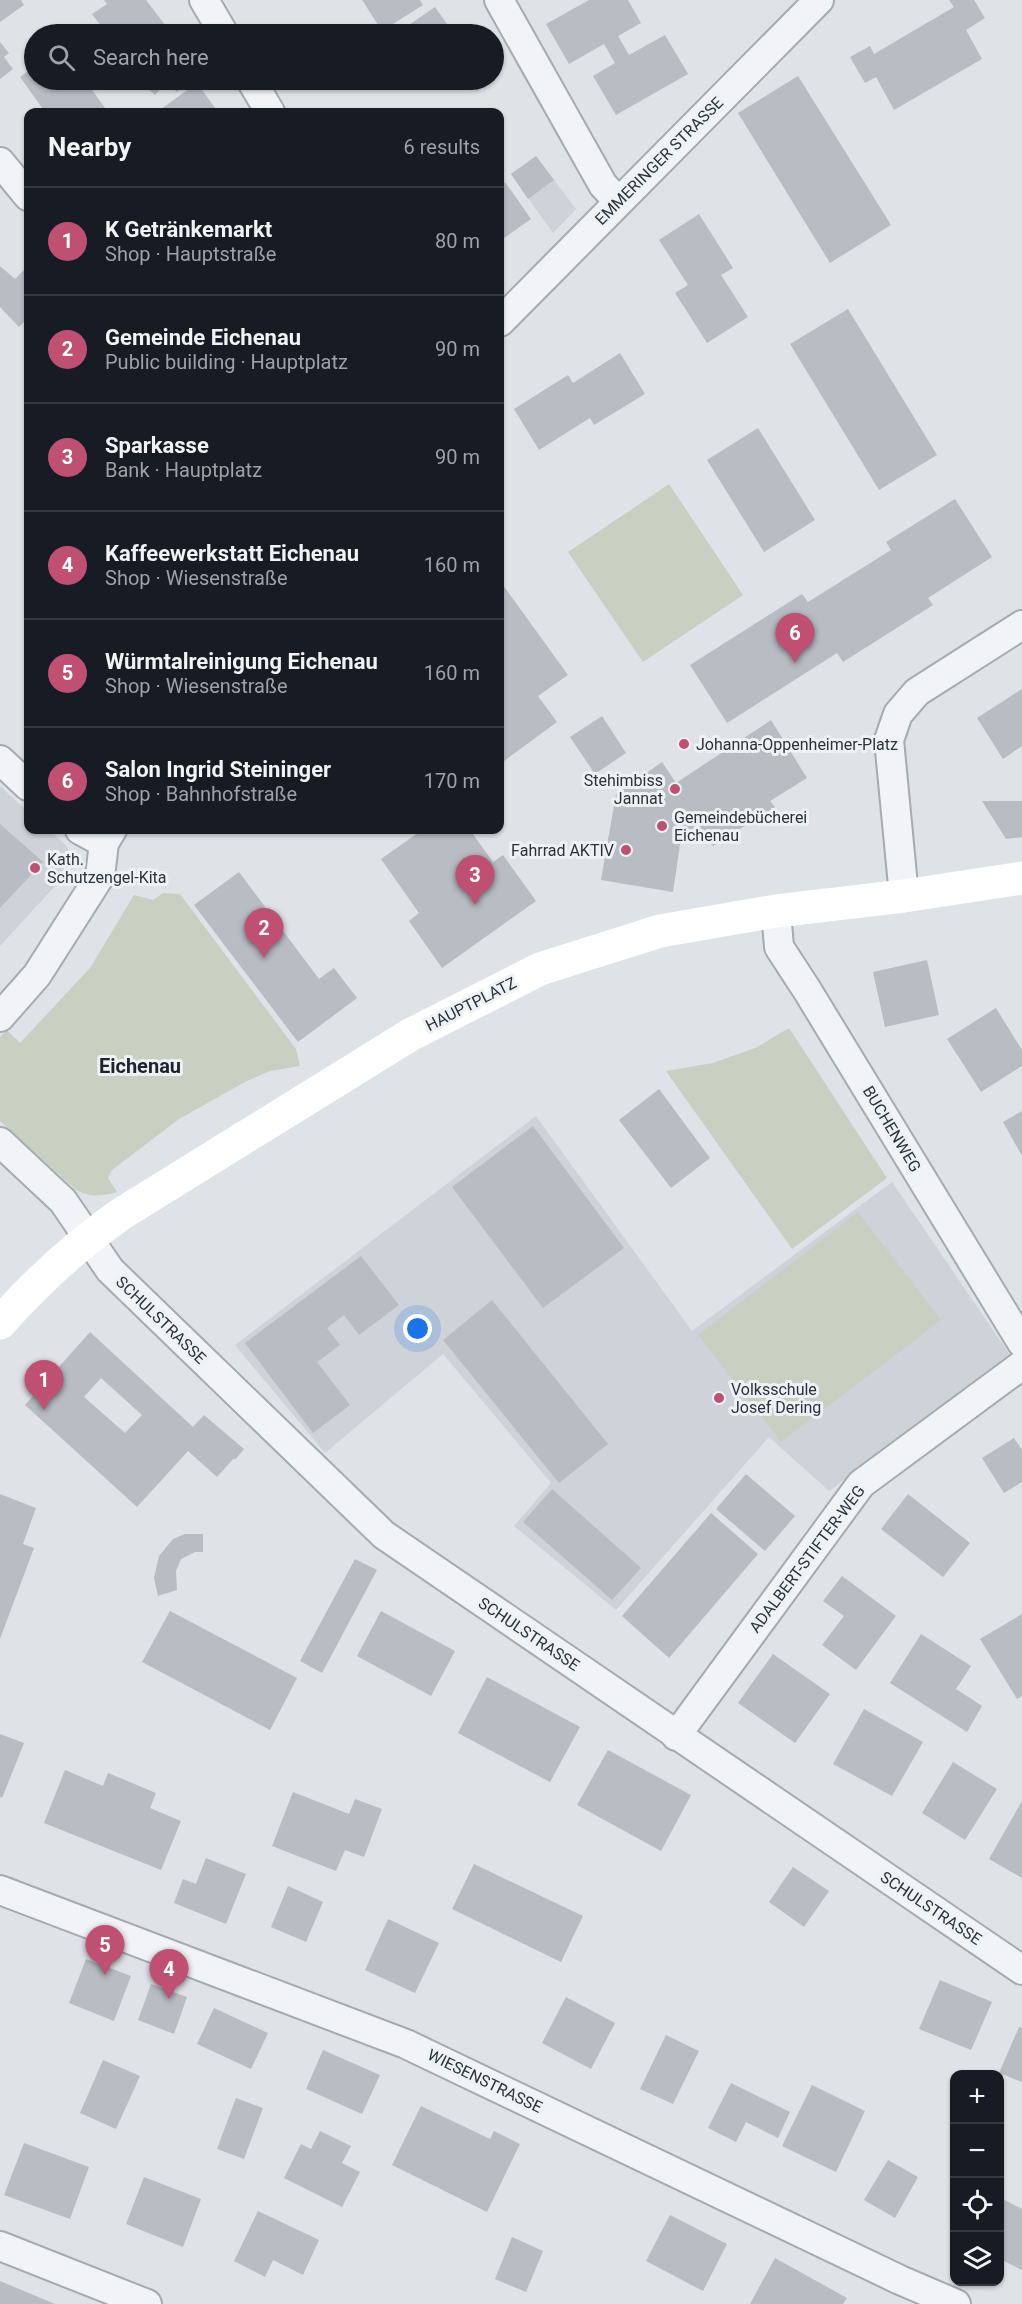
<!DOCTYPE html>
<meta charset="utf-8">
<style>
:root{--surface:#171b24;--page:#20242c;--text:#f1f3f6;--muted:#9ea1a6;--line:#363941;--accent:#c05071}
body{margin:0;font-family:Roboto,sans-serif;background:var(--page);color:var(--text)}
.controls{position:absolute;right:18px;bottom:18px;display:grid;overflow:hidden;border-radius:12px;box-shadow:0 2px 4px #0004}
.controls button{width:54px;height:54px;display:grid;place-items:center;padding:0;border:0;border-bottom:2px solid var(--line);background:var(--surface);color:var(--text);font:30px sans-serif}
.you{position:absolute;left:418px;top:1329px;width:21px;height:21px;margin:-15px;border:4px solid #fff;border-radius:50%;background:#1a73e8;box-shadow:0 0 0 9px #1a73e833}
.badge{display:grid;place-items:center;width:39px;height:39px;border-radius:50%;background:var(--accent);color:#fff;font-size:20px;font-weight:700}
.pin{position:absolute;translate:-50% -50px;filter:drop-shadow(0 2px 3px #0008)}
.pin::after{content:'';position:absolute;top:32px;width:21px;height:18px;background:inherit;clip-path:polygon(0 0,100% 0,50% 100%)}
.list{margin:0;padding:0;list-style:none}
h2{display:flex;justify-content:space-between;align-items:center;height:78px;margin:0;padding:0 24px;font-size:26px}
h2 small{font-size:20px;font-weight:400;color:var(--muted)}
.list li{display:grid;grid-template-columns:39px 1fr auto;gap:18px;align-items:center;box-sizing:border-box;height:108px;padding:0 24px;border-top:2px solid var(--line)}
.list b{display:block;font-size:22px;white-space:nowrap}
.list p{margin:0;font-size:20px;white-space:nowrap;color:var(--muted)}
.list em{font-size:20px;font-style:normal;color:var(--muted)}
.icon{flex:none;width:33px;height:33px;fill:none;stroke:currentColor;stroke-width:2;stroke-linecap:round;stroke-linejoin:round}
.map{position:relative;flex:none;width:1022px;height:2304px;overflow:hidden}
.search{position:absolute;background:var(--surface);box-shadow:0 2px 4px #0004;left:24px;top:24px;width:480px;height:66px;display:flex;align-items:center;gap:15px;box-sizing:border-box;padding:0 21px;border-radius:33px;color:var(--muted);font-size:22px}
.panel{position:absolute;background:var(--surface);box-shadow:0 2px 4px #0004;left:24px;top:108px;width:480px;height:726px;border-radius:12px}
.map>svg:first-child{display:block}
</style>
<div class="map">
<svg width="1022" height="2304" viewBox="0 0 1022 2304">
<rect width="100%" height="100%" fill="#dfe3e7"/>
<g fill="#cdd3d8">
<polygon points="536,156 576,209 553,233 511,174"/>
<polygon points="0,786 28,812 28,830 49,830 66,845 70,853 71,863 68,872 0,946"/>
<polygon points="536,1116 692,1331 892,1182 1012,1358 829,1491 769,1437 616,1610 514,1526 551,1483 443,1354 325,1453 235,1345"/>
</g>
<g fill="#c7d0c1">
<polygon points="669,484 743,595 643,662 568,552"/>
<path d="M163 893 180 894 296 1049 300 1066 270 1071 245 1082 179 1119 112 1170 108 1178 117 1192C101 1197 90 1197 76 1190L0 1121V1037L7 1030 20 1043 90 968 134 895 153 900Z"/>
<polygon points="789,1028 887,1178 792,1249 666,1071 713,1063 755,1048"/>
<polygon points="858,1212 941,1320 781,1442 698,1335"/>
</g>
<g fill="#b7bdc3" fill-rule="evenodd">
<polygon points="0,0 21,0 24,5 0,22"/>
<polygon points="104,0 146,0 172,34 107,34 92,14 107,4"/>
<polygon points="362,0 420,0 423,5 382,31"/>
<polygon points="589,0 628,0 641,23 618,36 629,55 665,35 688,74 616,115 593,76 615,63 604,44 569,64 546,24"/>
<polygon points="949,0 974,0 985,18 966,30 982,59 894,110 876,77 865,83 850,57 870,46 874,54 954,7"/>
<polygon points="435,7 447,24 432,34 407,34 403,29"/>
<polygon points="0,42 9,53 4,57 13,69 0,79"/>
<polygon points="34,66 34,80 85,80 105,108 98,112 45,112 20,77"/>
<polygon points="798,76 891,225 830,263 738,113"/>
<polygon points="151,80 188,80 177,92 167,82 155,95 145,86"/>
<polygon points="197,83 218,112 157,112"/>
<polygon points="536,156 554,180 528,199 511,174"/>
<polygon points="505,182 531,219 500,241 500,186"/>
<polygon points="699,214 733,268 721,275 748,317 707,343 675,293 688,285 659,240"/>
<polygon points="0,266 15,279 28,266 28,318 19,327 0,307"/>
<polygon points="848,309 937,455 879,490 790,344"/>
<polygon points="620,353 645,394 594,425 590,418 539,450 514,409 568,375 573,383"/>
<polygon points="758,428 815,520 764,552 707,460"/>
<polygon points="955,499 992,557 928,598 933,605 843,662 837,653 727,723 690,665 802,594 808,602 891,550 886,542"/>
<polygon points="500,581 568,675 538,696 557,722 500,764"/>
<polygon points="1022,689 1022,746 1003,759 977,718"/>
<polygon points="602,716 626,753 595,774 570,737"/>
<polygon points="771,720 807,778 770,801 775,807 713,846 698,825 681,838 673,892 601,880 616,794 662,762 676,783"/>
<polygon points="982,801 1022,801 1022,837 1006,839"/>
<polygon points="0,824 43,862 0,908"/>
<polygon points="422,830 470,830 493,862 503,855 536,901 442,968 409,921 419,913 381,859"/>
<polygon points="239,872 319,979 334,968 357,998 298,1042 194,905"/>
<polygon points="927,960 939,1015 885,1027 873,972"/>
<polygon points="996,1008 1022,1050 1022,1066 981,1092 947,1039"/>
<polygon points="659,1089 710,1158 671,1188 619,1120"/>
<polygon points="1022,1111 1022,1156 1003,1122"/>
<polygon points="533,1126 624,1248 543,1308 452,1187"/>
<polygon points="361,1256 399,1305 359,1335 344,1315 327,1328 340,1345 317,1362 350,1405 313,1433 245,1343"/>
<polygon points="492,1300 608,1444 559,1483 443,1340"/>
<path d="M90 1332 193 1427 204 1415 244 1449 235 1460 234 1458 217 1477 188 1451 137 1507 25 1405ZM101 1378 142 1415 125 1433 84 1397Z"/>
<polygon points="1014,1438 1022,1450 1022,1482 1004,1493 982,1458"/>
<polygon points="746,1474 795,1516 765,1551 716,1509"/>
<polygon points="552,1489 641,1568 612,1600 523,1522"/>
<polygon points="0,1494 36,1508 23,1544 34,1548 0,1639"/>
<polygon points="908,1494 970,1543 943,1577 881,1529"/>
<polygon points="711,1513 758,1554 669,1658 622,1616"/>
<polygon points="185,1534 203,1534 203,1552 195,1552 181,1559 176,1571 177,1590 158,1596 154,1578 159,1556 173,1539"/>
<polygon points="355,1559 377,1570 322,1673 300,1661"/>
<polygon points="842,1576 896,1616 856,1670 822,1645 844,1616 823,1601"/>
<polygon points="170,1611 297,1678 270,1730 142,1662"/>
<polygon points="381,1611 455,1651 431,1696 357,1656"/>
<polygon points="1022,1614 1022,1696 1017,1699 980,1639"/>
<polygon points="921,1634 971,1666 956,1689 982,1706 967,1732 890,1683"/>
<polygon points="773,1654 830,1694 795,1743 738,1703"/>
<polygon points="487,1677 580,1727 550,1782 458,1733"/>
<polygon points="864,1709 923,1742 892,1796 833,1764"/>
<polygon points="0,1734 24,1743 2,1798 0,1797"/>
<polygon points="608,1750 691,1795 661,1851 577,1805"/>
<polygon points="953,1762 997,1789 965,1840 922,1813"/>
<polygon points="65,1770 103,1786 108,1773 156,1793 150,1808 181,1821 161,1870 44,1823"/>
<polygon points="293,1792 349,1814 355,1799 382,1809 364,1857 345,1850 336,1871 272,1846"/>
<polygon points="1022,1801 1022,1878 989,1859"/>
<polygon points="206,1858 246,1874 226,1924 174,1903 183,1879 196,1884"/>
<polygon points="474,1864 583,1916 561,1962 452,1909"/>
<polygon points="793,1867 829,1891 804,1927 769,1902"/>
<polygon points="288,1886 323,1902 306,1942 271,1927"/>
<polygon points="388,1919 439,1943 415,1993 365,1970"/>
<polygon points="86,1959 131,1976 114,2021 69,2003"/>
<polygon points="940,1980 992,2002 971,2050 919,2029"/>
<polygon points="151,1984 187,1997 174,2034 138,2020"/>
<polygon points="566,1997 615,2023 591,2069 542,2043"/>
<polygon points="214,2008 268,2033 251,2069 197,2044"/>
<polygon points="1019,2027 1022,2028 1022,2082 999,2073"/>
<polygon points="666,2035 699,2051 673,2104 640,2089"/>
<polygon points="323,2050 380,2075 362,2114 306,2089"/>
<polygon points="103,2060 140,2076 116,2129 80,2113"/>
<polygon points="731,2083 790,2112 778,2138 746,2122 736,2142 708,2128"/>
<polygon points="812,2085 865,2111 836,2172 782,2146"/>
<polygon points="236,2098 263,2108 244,2159 217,2149"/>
<polygon points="421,2106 490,2139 494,2131 520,2144 487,2212 392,2165"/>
<polygon points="320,2131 351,2146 342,2163 360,2172 342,2207 284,2178 301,2144 311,2149"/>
<polygon points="24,2143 89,2167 70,2219 4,2195"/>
<polygon points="888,2160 918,2177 895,2218 864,2200"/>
<polygon points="144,2177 201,2199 183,2247 126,2224"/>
<polygon points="1001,2198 1022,2209 1022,2270 1000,2259"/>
<polygon points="258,2211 319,2240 303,2275 273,2260 265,2277 234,2261"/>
<polygon points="670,2215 727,2244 703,2291 646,2261"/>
<polygon points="512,2237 543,2251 526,2292 495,2279"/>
<polygon points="775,2258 847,2298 843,2304 750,2304"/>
<polygon points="0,2281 55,2304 0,2304"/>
</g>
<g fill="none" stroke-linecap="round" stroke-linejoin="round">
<defs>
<g id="street">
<polyline points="204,0 224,34"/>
<polyline points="499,0 603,185 618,201"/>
<polyline points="251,80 270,112"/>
<polyline points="0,162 28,196"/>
<polyline points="500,322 819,0"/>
<polyline points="0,760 28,786"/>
<polyline points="80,830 104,843"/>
<polyline points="904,896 889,740 898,714 917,692 1022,625"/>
<polyline points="776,911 779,947 807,990 1022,1343"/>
<polyline points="0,1017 37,975 100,876 104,843 112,830"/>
<polyline points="0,1142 63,1201 110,1270 384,1535 1022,1970"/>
<polyline points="676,1736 861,1484 1022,1365"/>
<polyline points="0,1890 406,2044 900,2280 956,2304"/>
<polyline points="0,2246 147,2304"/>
</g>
</defs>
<use href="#street" stroke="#a5abb0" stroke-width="32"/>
<use href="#street" stroke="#f1f3f6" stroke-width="28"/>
<path stroke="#fff" stroke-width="33" d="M0 1323C36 1282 76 1246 121 1214L410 1035 540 969 660 931 776 911 904 896 1022 878"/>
</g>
<g fill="#c05071" stroke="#eef2f5" stroke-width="2">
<circle cx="684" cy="744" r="6"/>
<circle cx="675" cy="789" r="6"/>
<circle cx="662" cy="826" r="6"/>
<circle cx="626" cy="850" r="6"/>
<circle cx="35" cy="868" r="6"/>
<circle cx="719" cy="1398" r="6"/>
</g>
<g text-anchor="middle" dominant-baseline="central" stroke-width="6" stroke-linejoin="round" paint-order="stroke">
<g font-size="16" fill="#2a333c" stroke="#eef2f5">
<text transform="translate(659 161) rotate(-45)">EMMERINGER STRASSE</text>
<text transform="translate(471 1004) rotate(-27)">HAUPTPLATZ</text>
<text transform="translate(892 1129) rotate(59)">BUCHENWEG</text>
<text transform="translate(161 1320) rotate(44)">SCHULSTRASSE</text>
<text transform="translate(807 1559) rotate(-53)">ADALBERT-STIFTER-WEG</text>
<text transform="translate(529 1634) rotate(34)">SCHULSTRASSE</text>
<text transform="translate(931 1908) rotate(34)">SCHULSTRASSE</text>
<text transform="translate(485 2081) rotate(26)">WIESENSTRASSE</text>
</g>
<g font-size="16" fill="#2a333c" stroke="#eef2f5" text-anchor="start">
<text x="696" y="744">Johanna-Oppenheimer-Platz</text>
<text x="663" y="780" text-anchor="end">Stehimbiss<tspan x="663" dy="18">Jannat</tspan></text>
<text x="674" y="817">Gemeindebücherei<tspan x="674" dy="18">Eichenau</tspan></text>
<text x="614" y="850" text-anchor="end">Fahrrad AKTIV</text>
<text x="47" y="859">Kath.<tspan x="47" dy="18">Schutzengel-Kita</tspan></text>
<text x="731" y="1389">Volksschule<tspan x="731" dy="18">Josef Dering</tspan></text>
</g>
<g font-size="20" font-weight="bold" fill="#1c242d" stroke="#eef2f5">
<text x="140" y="1066">Eichenau</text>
</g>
</g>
</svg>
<div class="controls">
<button>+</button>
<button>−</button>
<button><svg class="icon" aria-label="locate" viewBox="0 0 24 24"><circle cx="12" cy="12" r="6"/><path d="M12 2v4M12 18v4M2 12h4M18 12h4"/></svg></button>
<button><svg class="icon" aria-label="layers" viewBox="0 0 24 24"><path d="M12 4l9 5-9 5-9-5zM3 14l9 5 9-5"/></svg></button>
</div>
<div class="you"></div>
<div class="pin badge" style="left:44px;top:1410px">1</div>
<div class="pin badge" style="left:264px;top:958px">2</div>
<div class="pin badge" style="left:475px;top:905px">3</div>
<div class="pin badge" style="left:169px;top:1999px">4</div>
<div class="pin badge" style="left:105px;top:1975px">5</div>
<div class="pin badge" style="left:795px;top:663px">6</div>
<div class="search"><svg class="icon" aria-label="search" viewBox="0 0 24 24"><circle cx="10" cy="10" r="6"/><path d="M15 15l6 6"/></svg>Search here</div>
<section class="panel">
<h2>Nearby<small>6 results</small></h2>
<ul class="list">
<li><span class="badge">1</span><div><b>K Getränkemarkt</b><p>Shop · Hauptstraße</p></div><em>80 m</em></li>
<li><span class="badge">2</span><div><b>Gemeinde Eichenau</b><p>Public building · Hauptplatz</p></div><em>90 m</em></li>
<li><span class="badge">3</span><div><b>Sparkasse</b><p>Bank · Hauptplatz</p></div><em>90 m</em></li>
<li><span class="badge">4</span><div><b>Kaffeewerkstatt Eichenau</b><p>Shop · Wiesenstraße</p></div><em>160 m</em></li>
<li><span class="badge">5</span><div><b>Würmtalreinigung Eichenau</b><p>Shop · Wiesenstraße</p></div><em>160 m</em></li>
<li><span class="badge">6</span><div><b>Salon Ingrid Steininger</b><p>Shop · Bahnhofstraße</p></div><em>170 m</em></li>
</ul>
</section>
</div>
